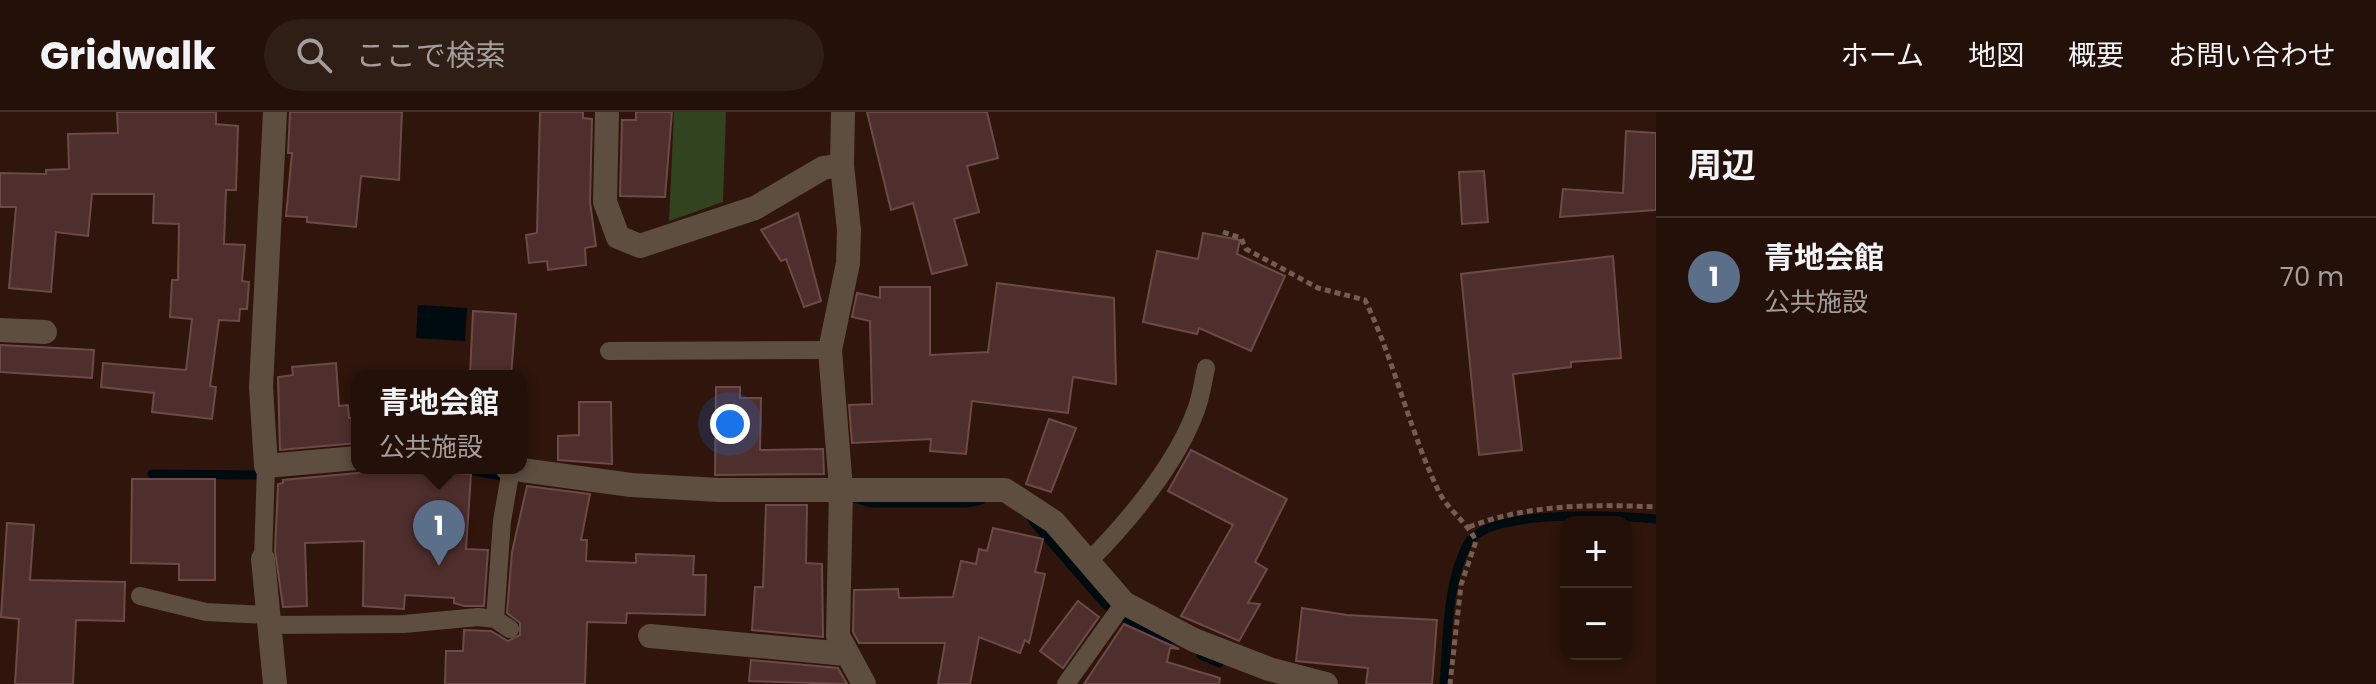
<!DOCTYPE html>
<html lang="ja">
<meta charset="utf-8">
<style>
:root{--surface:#231008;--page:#2f1e16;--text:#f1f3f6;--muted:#a39d9c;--line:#403029;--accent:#3ed4a3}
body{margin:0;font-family:Poppins,"Noto Sans JP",sans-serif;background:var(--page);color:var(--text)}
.controls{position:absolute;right:24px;bottom:24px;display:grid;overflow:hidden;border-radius:16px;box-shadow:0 4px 12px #0003}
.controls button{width:72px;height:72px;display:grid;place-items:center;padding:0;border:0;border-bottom:2px solid var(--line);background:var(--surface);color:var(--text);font:40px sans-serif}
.you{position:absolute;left:730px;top:312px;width:28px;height:28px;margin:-20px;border:6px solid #fff;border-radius:50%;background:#1a73e8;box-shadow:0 0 0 12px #1a73e833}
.badge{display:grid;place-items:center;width:52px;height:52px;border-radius:50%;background:var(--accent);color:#fff;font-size:26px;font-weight:700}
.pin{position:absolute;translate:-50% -66px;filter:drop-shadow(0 2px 4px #0008)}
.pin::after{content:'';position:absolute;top:42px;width:28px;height:24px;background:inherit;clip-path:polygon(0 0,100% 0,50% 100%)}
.popup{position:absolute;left:351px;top:258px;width:176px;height:104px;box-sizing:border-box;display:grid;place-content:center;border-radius:16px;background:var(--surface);filter:drop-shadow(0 2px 6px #0005);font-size:26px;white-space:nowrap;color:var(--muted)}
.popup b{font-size:30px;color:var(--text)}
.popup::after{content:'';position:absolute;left:50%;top:100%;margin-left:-16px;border:16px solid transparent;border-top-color:var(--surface)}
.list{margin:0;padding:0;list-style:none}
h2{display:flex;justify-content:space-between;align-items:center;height:104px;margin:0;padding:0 32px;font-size:34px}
h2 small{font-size:26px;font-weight:400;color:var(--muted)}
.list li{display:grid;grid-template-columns:52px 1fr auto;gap:24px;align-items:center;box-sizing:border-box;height:120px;padding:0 32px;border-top:2px solid var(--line)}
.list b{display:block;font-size:30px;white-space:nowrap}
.list p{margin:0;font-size:26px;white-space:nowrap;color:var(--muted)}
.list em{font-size:26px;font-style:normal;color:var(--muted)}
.icon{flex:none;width:44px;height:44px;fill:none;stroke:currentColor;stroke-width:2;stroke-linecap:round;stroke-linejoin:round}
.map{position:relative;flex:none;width:1656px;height:572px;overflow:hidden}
header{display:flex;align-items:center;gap:48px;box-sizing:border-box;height:112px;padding:0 40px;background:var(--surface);border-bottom:2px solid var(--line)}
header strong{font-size:38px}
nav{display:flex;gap:44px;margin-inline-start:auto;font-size:28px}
.search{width:560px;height:72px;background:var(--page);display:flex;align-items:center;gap:20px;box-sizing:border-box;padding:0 28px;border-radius:44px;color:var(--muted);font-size:30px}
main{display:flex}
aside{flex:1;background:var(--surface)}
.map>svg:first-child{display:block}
</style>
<header>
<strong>Gridwalk</strong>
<div class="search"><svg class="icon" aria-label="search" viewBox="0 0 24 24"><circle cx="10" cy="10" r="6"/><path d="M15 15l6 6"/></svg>ここで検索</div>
<nav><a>ホーム</a><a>地図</a><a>概要</a><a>お問い合わせ</a></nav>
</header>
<main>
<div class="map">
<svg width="1656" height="572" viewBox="0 0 1656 572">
<rect width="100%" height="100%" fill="#2f150b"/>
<polygon fill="#324320" points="674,0 726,0 723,90 669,109"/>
<polygon fill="#000b10" points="418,193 467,196 465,229 416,226"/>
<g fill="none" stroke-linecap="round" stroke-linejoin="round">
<g stroke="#000b10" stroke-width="9">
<polyline points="456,356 508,365"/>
<polyline points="152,362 266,363"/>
<polyline points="857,387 871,391 967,391 981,388"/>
<polyline points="1032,408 1105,492 1129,509 1169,528"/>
<polyline points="1201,543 1219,551"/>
<path d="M1444 572C1448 527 1446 474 1467 433 1486 395 1619 404 1656 407"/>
</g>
</g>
<g fill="#4f2f2e" stroke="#6c4a49" stroke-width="2">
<polygon points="117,0 216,0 216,12 238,14 236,78 226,78 224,132 245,133 242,169 249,170 247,197 240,197 239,209 219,208 210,274 216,275 212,307 152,300 154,281 101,275 103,251 186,258 192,207 170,205 172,168 178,168 179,112 153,111 154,82 92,82 88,124 56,120 51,180 9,176 16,95 0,95 0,61 46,62 46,58 69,57 68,22 118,21"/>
<polygon points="290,0 402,0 399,68 361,64 356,115 307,110 307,105 286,104 292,41 288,41"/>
<polygon points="540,0 583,0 583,6 592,7 590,90 596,134 585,136 586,153 548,158 547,149 529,151 526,123 537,121"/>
<polygon points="636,0 672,0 665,85 620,84 622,8 636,8"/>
<polygon points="867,0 987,0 998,46 967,54 979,100 954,107 967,153 932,162 913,91 891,98"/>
<polygon points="1626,19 1656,21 1656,98 1560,105 1563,77 1623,81"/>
<polygon points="1484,59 1488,110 1462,112 1459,60"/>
<polygon points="798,101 821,189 804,195 786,147 781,149 761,118"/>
<polygon points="1203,121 1240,128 1237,142 1285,164 1251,239 1199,216 1197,222 1143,210 1157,139 1198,147"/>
<polygon points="1613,144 1621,246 1571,250 1571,255 1513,262 1522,338 1479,343 1461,162"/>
<polygon points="997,171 1114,186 1116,272 1073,265 1068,301 972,289 966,342 930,339 931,327 852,331 849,293 872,292 870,209 852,205 857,181 880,186 880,175 930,175 930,243 988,240"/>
<polygon points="473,199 516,202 511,264 470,264"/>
<polygon points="0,233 94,238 92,266 0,260"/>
<polygon points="336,251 339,294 348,293 349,306 357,306 357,331 280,338 278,265 293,263 292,255"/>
<polygon points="716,275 740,275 740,286 761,286 760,338 823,337 824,362 715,363"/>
<polygon points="579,290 611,290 612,352 558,348 558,324 579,323"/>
<polygon points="1049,307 1076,316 1051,380 1026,372"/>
<polygon points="1191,338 1287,387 1255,450 1267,457 1248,491 1260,492 1239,529 1181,504 1233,413 1168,379"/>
<polygon points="368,356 471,362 466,437 488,438 484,494 464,494 454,491 454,486 405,483 404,497 363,494 364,429 305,431 307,494 283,495 275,439 278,372 283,371 283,368 358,361"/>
<polygon points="132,367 215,367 215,468 179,468 179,452 131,451"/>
<polygon points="527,374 590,382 581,428 587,428 586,449 636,451 636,442 694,444 693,463 706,463 705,503 627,501 626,511 587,510 585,572 445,572 446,539 463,539 464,518 491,519 508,529 520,523 520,511 507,501 512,440"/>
<polygon points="766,393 807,393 806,451 822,452 823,525 752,518 755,475 763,475"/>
<polygon points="7,411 34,413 30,468 125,470 124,509 76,508 73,572 15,572 19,507 1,505"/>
<polygon points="993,416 1043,427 1035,460 1045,462 1029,531 1025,528 1020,541 979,525 970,572 938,572 945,531 859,531 853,520 854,478 898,477 899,486 953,485 961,449 976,452 979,437 987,439"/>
<polygon points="1078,489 1099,505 1063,556 1040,539"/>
<polygon points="1302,496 1347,503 1437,508 1432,572 1366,572 1368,556 1296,549"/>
<polygon points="1124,512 1179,537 1170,536 1167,550 1220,566 1219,572 1084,572"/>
<polygon points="751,548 838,556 847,572 749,569"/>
</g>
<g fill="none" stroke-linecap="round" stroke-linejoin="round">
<g stroke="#745c53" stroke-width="5" stroke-dasharray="6 4" stroke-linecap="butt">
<path d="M1223 120 1241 126 1246 137 1318 176 1365 188C1395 250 1409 318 1439 380 1448 398 1467 410 1476 429L1461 473 1450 572"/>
<path d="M1469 415C1528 392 1594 392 1656 395"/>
</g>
<g stroke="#5d4e3f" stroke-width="18">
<polyline points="609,239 830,238"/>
<polyline points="263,447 266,354"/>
<path d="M1089 449C1128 410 1177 351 1196 298 1201 285 1203 270 1206 256"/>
<polyline points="140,484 206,500 268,503"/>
<polyline points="495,507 502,409 511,357"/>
<polyline points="269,513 404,512 478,505 495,507 510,517"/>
<polyline points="1066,572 1124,491"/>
</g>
<g stroke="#5d4e3f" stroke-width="24">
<polyline points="275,0 261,275 266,354 357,346"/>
<polyline points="607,0 605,90 618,125 640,134 755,96 823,56 842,53"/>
<polyline points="843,0 842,53 849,118 848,151 830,238 841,377 838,524 864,572"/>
<polyline points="0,218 45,220"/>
<polyline points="507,356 631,373 719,378 1005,378 1054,410 1124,491 1194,528 1269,557 1326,572"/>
<polyline points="263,447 275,572"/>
<polyline points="650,524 846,542"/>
</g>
</g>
</svg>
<div class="controls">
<button>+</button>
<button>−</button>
</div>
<div class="you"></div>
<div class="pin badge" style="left:439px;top:454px;background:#5c6f8a">1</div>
<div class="popup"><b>青地会館</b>公共施設</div>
</div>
<aside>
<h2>周辺<small></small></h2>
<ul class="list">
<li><span class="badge" style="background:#5c6f8a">1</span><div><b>青地会館</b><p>公共施設</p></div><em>70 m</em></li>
</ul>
</aside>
</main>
